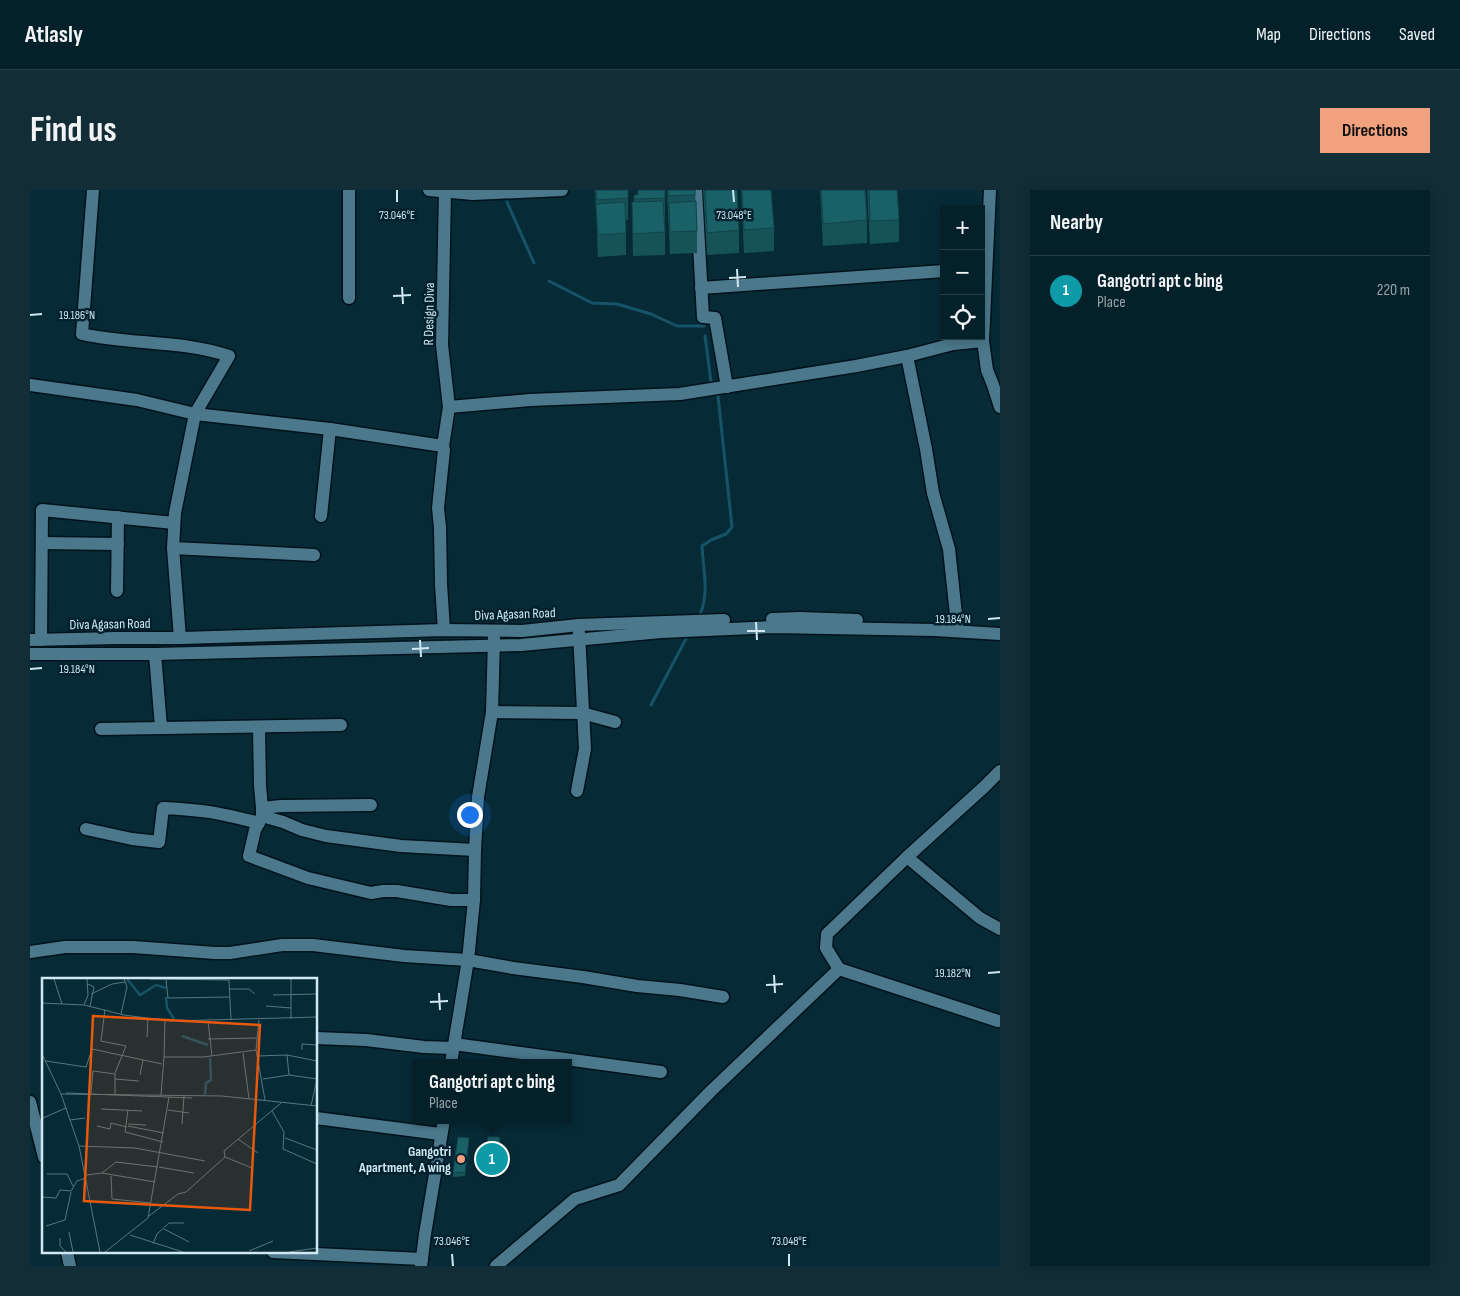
<!DOCTYPE html>
<meta charset="utf-8">
<style>
:root{--surface:#042029;--page:#122d35;--text:#f1f3f6;--muted:#97a3a8;--line:#253e46;--accent:#f1a17d}
body{margin:0;font-family:"Sofia Sans Condensed",sans-serif;background:var(--page);color:var(--text)}
.controls{position:absolute;right:15px;top:15px;display:grid;overflow:hidden;border-radius:0px;box-shadow:0 2px 12px #0003}
.controls button{width:45px;height:45px;display:grid;place-items:center;padding:0;border:0;border-bottom:1px solid var(--line);background:var(--surface);color:var(--text);font:25px sans-serif}
.you{position:absolute;left:439px;top:624px;width:18px;height:18px;margin:-12px;border:4px solid #fff;border-radius:50%;background:#1a73e8;box-shadow:0 0 0 8px #1a73e833}
.badge{display:grid;place-items:center;width:32px;height:32px;border-radius:50%;background:var(--accent);color:#fff;font-size:16px;font-weight:700}
.pin{position:absolute;translate:-50% -50%;border:2px solid #fff;box-shadow:0 1px 5px #0006}
.popup{position:absolute;left:382px;top:869px;width:160px;height:65px;box-sizing:border-box;display:grid;place-content:center;border-radius:0px;background:var(--surface);filter:drop-shadow(0 1px 4px #0005);font-size:16px;white-space:nowrap;color:var(--muted)}
.popup b{font-size:19px;color:var(--text)}
.popup::after{content:'';position:absolute;left:50%;top:100%;margin-left:-10px;border:10px solid transparent;border-top-color:var(--surface)}
.list{margin:0;padding:0;list-style:none}
h2{display:flex;justify-content:space-between;align-items:center;height:65px;margin:0;padding:0 20px;font-size:21px}
h2 small{font-size:16px;font-weight:400;color:var(--muted)}
.list li{display:grid;grid-template-columns:32px 1fr auto;gap:15px;align-items:center;box-sizing:border-box;height:70px;padding:0 20px;border-top:1px solid var(--line)}
.list b{display:block;font-size:19px;white-space:nowrap}
.list p{margin:0;font-size:16px;white-space:nowrap;color:var(--muted)}
.list em{font-size:16px;font-style:normal;color:var(--muted)}
.icon{flex:none;width:28px;height:28px;fill:none;stroke:currentColor;stroke-width:2;stroke-linecap:round;stroke-linejoin:round}
.map{position:relative;flex:none;width:970px;height:1076px;overflow:hidden;border-radius:0px}
header{display:flex;align-items:center;gap:30px;box-sizing:border-box;height:70px;padding:0 25px;background:var(--surface);border-bottom:1px solid var(--line)}
header strong{font-size:24px}
nav{display:flex;gap:28px;margin-inline-start:auto;font-size:18px}
.intro{display:flex;align-items:center;justify-content:space-between;box-sizing:border-box;height:120px;padding:0 30px}
h1{margin:0;font-size:35px}
.button{padding:12px 22px;border-radius:0px;background:var(--accent);color:#111;font-size:18px;font-weight:700}
main{display:flex;gap:30px;padding:0 30px}
aside{flex:1;background:var(--surface);border-radius:0px;box-shadow:0 2px 12px #0003}
.map>svg:first-child{display:block}
</style>
<header>
<strong>Atlasly</strong>
<nav><a>Map</a><a>Directions</a><a>Saved</a></nav>
</header>
<div class="intro"><h1>Find us</h1><a class="button">Directions</a></div>
<main>
<div class="map">
<svg width="970" height="1076" viewBox="0 0 970 1076">
<rect width="100%" height="100%" fill="#062b37"/>
<g fill="none" stroke-linecap="round" stroke-linejoin="round">
<g stroke="#175367" stroke-width="3">
<polyline points="477,12 504,73"/>
<polyline points="519,91 562,113 587,114 621,124 647,136 674,136"/>
<polyline points="675,146 681,192"/>
<path d="M669 426C680 406 673 378 672 356L681 350 696 344 702 337 688 206"/>
<polyline points="621,515 658,445"/>
</g>
<defs>
<g id="minor">
<path d="M63 0 52 144C100 155 153 150 199 166L165 224 145 323 143 358 150 448"/>
<polyline points="399,0 443,4 532,0"/>
<polyline points="666,0 673,127 685,128 697,197"/>
<polyline points="960,0 953,151 957,180 963,195 970,217"/>
<polyline points="415,1 412,155 419,217 500,210 650,204 826,176 877,166 923,154 953,151"/>
<polyline points="671,98 914,81"/>
<polyline points="319,108 319,0"/>
<polyline points="877,166 896,259 903,303 919,359 927,434"/>
<polyline points="0,195 107,210 165,224 300,239 413,256"/>
<polyline points="291,326 300,239"/>
<polyline points="12,353 88,354"/>
<polyline points="143,358 284,365"/>
<polyline points="87,401 88,327"/>
<polyline points="742,429 770,428 827,430"/>
<polyline points="414,440 411,394 410,337 408,318 414,260 413,256 419,217"/>
<polyline points="0,450 87,448 150,448 414,440 492,441 549,435 694,430"/>
<polyline points="11,450 12,320 144,333"/>
<polyline points="0,464 125,464 491,455 631,442 744,437 905,440 970,444"/>
<polyline points="125,464 131,537"/>
<polyline points="462,522 552,523 585,532"/>
<polyline points="229,537 230,596 232,618 232,626 225,640 219,666 278,688 341,703 353,701 367,701 421,710 444,710"/>
<polyline points="71,539 311,535"/>
<polyline points="547,601 555,559 549,443"/>
<polyline points="232,618 251,616 341,615"/>
<polyline points="232,626 253,632 272,640 296,646 371,656 445,660"/>
<path d="M56 639 102 649 129 652 133 618C153 619 174 620 195 625 206 627 217 630 229 633"/>
<polyline points="877,667 950,728 970,739"/>
<polyline points="0,762 35,757 103,757 185,763 200,763 252,755 283,755 374,766 438,770 483,778 553,787 607,796 650,800 693,807"/>
<polyline points="809,779 968,831"/>
<polyline points="286,848 336,850 394,857 423,858"/>
<polyline points="424,854 631,882"/>
<polyline points="421,873 438,770 444,710 445,660 448,607 462,522 464,448"/>
<polyline points="0,912 14,967"/>
<polyline points="286,928 410,944"/>
<polyline points="37,1062 40,1076"/>
<polyline points="243,1062 392,1069"/>
<polyline points="391,1076 395,1044 414,930"/>
<polyline points="466,1076 545,1009 589,995 681,901 809,779 796,758 797,744 877,667 954,597 970,581"/>
</g>
</defs>
<use href="#minor" stroke="#00121b" stroke-width="15"/>
<use href="#minor" stroke="#4b798b" stroke-width="12"/>
</g>
<g fill="#165359">
<polygon points="565,0 598,0 598,30 596,30 596,65 568,67"/>
<polygon points="635,0 635,65 603,66 602,12 604,12 604,5"/>
<polygon points="637,0 665,0 667,41 667,63 640,64"/>
<polygon points="673,0 707,0 709,40 709,63 677,65"/>
<polygon points="711,0 741,0 744,38 744,61 714,63"/>
<polygon points="790,0 835,0 837,30 837,53 793,56"/>
<polygon points="837,0 867,0 869,30 869,52 840,54"/>
<polygon points="439,952 435,986 423,987 423,983"/>
<polygon points="470,954 468,983 453,983 453,975"/>
</g>
<g fill="#196067" stroke="#124348">
<polygon points="566,0 598,0 598,8 567,10"/>
<polygon points="608,0 635,0 635,8 604,9 604,5 608,5"/>
<polygon points="638,0 665,0 665,5 638,6"/>
<polygon points="675,0 707,0 709,40 677,43"/>
<polygon points="712,0 741,0 744,38 714,40"/>
<polygon points="791,0 835,0 837,30 793,34"/>
<polygon points="839,0 867,0 869,30 840,31"/>
<polygon points="633,11 635,42 603,44 602,12"/>
<polygon points="666,11 667,41 640,42 639,13"/>
<polygon points="595,12 596,43 568,45 566,14"/>
<polygon points="428,947 439,948 435,982 423,983"/>
<polygon points="458,947 470,947 468,975 453,975"/>
</g>
<path fill="none" stroke="#d0e8f2" stroke-width="2" d="M367 0V12M703 0 704 12M707 79 708 97M699 88 716 87M372 97 373 114M363 106 381 105M0 125 12 124M958 429 970 428M726 432 727 450M717 441H735M390 450 391 467M382 459 399 458M0 479 12 478M958 783 970 782M744 785 745 803M736 795 753 794M409 803 410 820M400 812 418 811M422 1064 423 1076M759 1064V1076"/>
<circle fill="#f1a17d" stroke="#00212d" stroke-width="2" cx="431" cy="969" r="5"/>
<g text-anchor="middle" dominant-baseline="central" stroke-width="5" stroke-linejoin="round" paint-order="stroke">
<g font-size="14" fill="#d0e8f2" stroke="#00212d">
<text transform="translate(399 124) rotate(-89)">R Design Diva</text>
<text transform="translate(485 424) rotate(-2)">Diva Agasan Road</text>
<text transform="translate(80 434) rotate(-1)">Diva Agasan Road</text>
</g>
<g font-size="14" font-weight="bold" fill="#d0e8f2" stroke="#00212d" text-anchor="end">
<text x="421" y="961">Gangotri<tspan x="421" dy="16">Apartment, A wing</tspan></text>
</g>
</g>
<g transform="translate(12 788)">
<rect width="275" height="275" fill="#062b37"/>
<path fill="none" stroke="#175367" stroke-width="2.5" d="M85 1 98 17 114 7 124 10M124 19 125 30 132 41M140 58 166 67M163 117 164 105 169 102 168 80"/>
<path fill="none" stroke="#577782" stroke-width="1" d="M12 1 20 26M108 1 187 2 189 42M124 2 126 20 188 19M46 6 52 9 48 28M188 11H207L213 16M49 16 70 6 83 4M231 17 275 16M0 25 42 27 82 37 128 43 275 39M42 27 46 17 45 1M224 28 249 30M63 31 59 63 84 68 73 95V116M79 36 85 9 82 1M249 41V1M123 42 122 79H161L214 72M217 42 214 72 223 122M166 43 170 78M105 59 106 40M166 61 215 60M260 72V66L275 67M201 75 207 121M0 76 19 116 37 168 58 274M245 77 275 83M215 78 245 77 247 97 275 101M4 83 44 89 50 71 120 86M98 97 101 82M73 101 97 103M221 101 247 97M24 115 150 120M49 115 51 93 73 96M19 116 180 118 275 128M119 117 122 79M269 128 275 101M59 131 100 133M86 132 83 154 121 164M126 132 147 135M230 133 242 154 241 171 275 186M1 140 24 130M28 142 43 140M86 146 104 147M140 146 142 118M55 148 68 151 69 145 85 149M86 148 122 155M243 160 275 172M196 161 216 175M37 168 93 170 163 183M183 179 210 190M117 189 152 195M60 195 74 184 116 189M5 196H25L31 208M44 197 60 195 113 204M69 198 70 221 109 225M0 219 14 220 18 212 29 213 35 203 44 200M107 238 136 216 144 214 183 179 182 173 239 125M4 248 23 242 29 214M122 251 147 264M27 254 31 274M88 257 141 274M18 260V268L24 274M111 266 115 256 127 245H142M207 273 231 263M63 274 106 240 127 119M247 274 275 270"/>
<path fill="#e8590c" fill-opacity="0.15" stroke="#e8590c" stroke-width="2.5" d="M51 38 218 47 208 232 42 223Z"/>
<rect width="275" height="275" fill="none" stroke="#d0e8f2" stroke-width="2.5"/>
</g>
<g font-size="12" text-anchor="middle" fill="#d0e8f2" stroke="#00212d" stroke-width="5" stroke-linejoin="round" paint-order="stroke">
<text x="367" y="29">73.046°E</text>
<text x="704" y="29">73.048°E</text>
<text x="47" y="129">19.186°N</text>
<text x="923" y="433">19.184°N</text>
<text x="47" y="483">19.184°N</text>
<text x="923" y="787">19.182°N</text>
<text x="422" y="1055">73.046°E</text>
<text x="759" y="1055">73.048°E</text>
</g>
</svg>
<div class="controls">
<button>+</button>
<button>−</button>
<button><svg class="icon" aria-label="locate" viewBox="0 0 24 24"><circle cx="12" cy="12" r="6"/><path d="M12 2v4M12 18v4M2 12h4M18 12h4"/></svg></button>
</div>
<div class="you"></div>
<div class="pin badge" style="left:462px;top:969px;background:#0f9aa8">1</div>
<div class="popup"><b>Gangotri apt c bing</b>Place</div>
</div>
<aside>
<h2>Nearby<small></small></h2>
<ul class="list">
<li><span class="badge" style="background:#0f9aa8">1</span><div><b>Gangotri apt c bing</b><p>Place</p></div><em>220 m</em></li>
</ul>
</aside>
</main>
